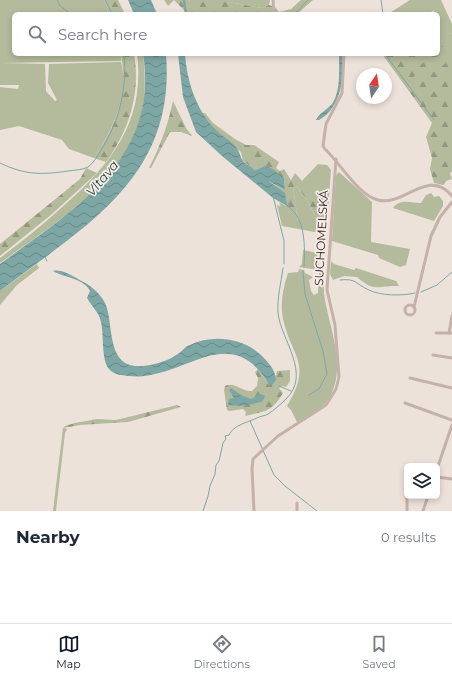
<!DOCTYPE html>
<meta charset="utf-8">
<style>
:root{--surface:#fff;--page:#f2f2f3;--text:#1f2937;--muted:#747a83;--line:#e0e1e3;--accent:#111827}
body{margin:0;font-family:Montserrat,sans-serif;background:var(--page);color:var(--text)}
.controls{position:absolute;right:12px;bottom:12px;display:grid;overflow:hidden;border-radius:6px;box-shadow:0 2px 6px #0003}
.controls button{width:36px;height:36px;display:grid;place-items:center;padding:0;border:0;border-bottom:1px solid var(--line);background:var(--surface);color:var(--text);font:20px sans-serif}
.compass{position:absolute;left:356px;top:68px;width:36px;height:36px;border-radius:50%;background:var(--surface);box-shadow:0 2px 6px #0003;rotate:13deg}
.list{margin:0;padding:0;list-style:none}
h2{display:flex;justify-content:space-between;align-items:center;height:52px;margin:0;padding:0 16px;font-size:17px}
h2 small{font-size:13px;font-weight:400;color:var(--muted)}
.icon{flex:none;width:22px;height:22px;fill:none;stroke:currentColor;stroke-width:2;stroke-linecap:round;stroke-linejoin:round}
.map{position:relative;flex:none;width:452px;height:511px;overflow:hidden}
.search{position:absolute;background:var(--surface);box-shadow:0 2px 6px #0003;left:12px;right:12px;top:12px;height:44px;display:flex;align-items:center;gap:10px;box-sizing:border-box;padding:0 14px;border-radius:6px;color:var(--muted);font-size:15px}
.sheet{height:112px;background:var(--surface)}
nav{display:flex;justify-content:space-around;align-items:center;box-sizing:border-box;height:56px;border-top:1px solid var(--line);background:var(--surface);font-size:11px;color:var(--muted)}
nav a{display:grid;justify-items:center;gap:2px}
nav .on{color:var(--accent)}
.map>svg:first-child{display:block}
</style>
<div class="map">
<svg width="452" height="511" viewBox="0 0 452 511">
<defs>
<pattern id="forest-firs" width="22" height="20" patternUnits="userSpaceOnUse"><rect width="22" height="20" fill="#b4ba9c"/><path d="M5 1l3.5 6h-7zM16 11l3.5 6h-7z" fill="#93977f"/></pattern>
<pattern id="water-waves" width="16" height="10" patternUnits="userSpaceOnUse"><rect width="16" height="10" fill="#7da7a4"/><path d="M0 5q4-4 8 0t8 0" fill="none" stroke="#678886"/></pattern>
</defs>
<rect width="100%" height="100%" fill="#ede2da"/>
<g fill="#b4ba9c">
<path d="M0 0H104L111 14H14V54H121V61L1 63 45 64 46 91 55 101 57 100 48 83 49 64 121 62C130 96 112 130 94 158L69 149 62 140 19 126 0 130V87L18 89 19 85H0Z"/>
<polygon points="188,0 270,0 269,5 262,8 229,2 190,2"/>
<polygon points="410,0 441,0 452,24 452,33 450,33 452,43 452,146 390,54 438,54 438,14 432,14 435,10 427,14 388,14"/>
<path d="M137 54H143C145 72 146 94 142 112 126 180 53 225 0 263V258C20 243 40 227 59 210 108 167 146 124 137 54Z"/>
<polygon points="318,164 327,165 331,170 327,224 324,224 312,197 302,181"/>
<polygon points="339,172 372,202 371,242 410,249 406,265 400,267 379,258 378,255 332,241 336,175"/>
<path d="M296 186C309 200 316 215 320 233L282 226 277 205 285 208 298 222 293 187Z"/>
<path d="M431 193 434 197 439 196 443 201V206L434 221 393 208C400 198 411 203 421 203L426 195Z"/>
<polygon points="303,250 317,253 319,270 299,267 302,264"/>
<path d="M331 261 334 264 354 270 356 268 396 281 399 286C377 285 375 293 357 277L344 276 333 280 330 274Z"/>
<polygon points="37,264 39,268 17,285 0,305 0,291"/>
<path d="M299 269 304 270 305 273 313 277 309 280 311 291 314 295 318 293 319 273H324C324 282 323 291 325 300 331 333 350 377 323 406 317 412 305 417 297 422L291 410 287 406C313 364 292 358 283 319 280 304 283 288 288 273L298 272Z"/>
<polygon points="63,428 67,429 65,433 57,502 56,511 53,511"/>
</g>
<g fill="url(#forest-firs)" fill-rule="evenodd">
<polygon points="104,0 118,0 125,14 111,14"/>
<path d="M164 0H188L190 2H229L262 8 269 5 275 7 279 12 291 9 301 0H313L297 14H267C262 11 200 14 188 14L174 0 168 6Z"/>
<path d="M438 29 444 35 452 33V48L445 38 439 42 452 58V172L450 173 452 179 446 181 443 185 434 183 430 169 432 158 426 137 432 123 382 54H423L404 67 409 73 434 55 438 54ZM441 57 446 63 416 84 412 78Z"/>
<path d="M121 54H134C141 93 129 131 106 162L94 158C110 134 122 111 123 81 124 72 122 63 121 54Z"/>
<path d="M173 101 186 128 192 136 181 132H170L151 168H149C160 146 168 125 173 101Z"/>
<path d="M202 113H205L213 123 235 139 246 145H254L279 162 276 168 280 171 284 169 291 180 295 173C310 189 323 212 324 234L320 233C316 215 309 200 296 186L293 187 298 222 295 224 289 212 281 207 279 202 286 206 285 195 267 181 285 190 284 178C276 176 273 166 264 166 261 167 259 169 255 170L243 161 241 152 214 129Z"/>
<polygon points="86,168 97,173 52,214 0,256 0,244 80,179"/>
<path d="M258 369 269 385 276 376 277 371 290 370V381L286 387 283 386 279 388 283 393C272 412 266 411 245 416L246 412 243 409 230 411 227 410 224 390 225 386C234 381 242 392 252 391L257 386 258 378 255 372Z"/>
<polygon points="177,405 181,407 128,422 80,425 63,428 65,426 75,423 97,419 116,420"/>
</g>
<g fill="url(#water-waves)">
<polygon points="128,0 151,0 157,14 134,14"/>
<path d="M143 54H166C176 178 86 225 0 291V264C73 210 160 159 143 54Z"/>
<path d="M178 54H185C187 82 196 109 215 129 221 135 228 139 234 145 240 150 239 155 243 161 245 164 252 167 255 170 259 169 261 167 264 166 273 166 278 175 284 178L285 190 268 181 285 193 287 206 273 198 222 156 196 132 183 97Z"/>
<path d="M339 54H342C345 77 341 108 319 120H316C319 113 327 110 332 104 341 91 339 69 339 54Z"/>
<path d="M53 271C61 269 71 275 78 279 89 285 99 291 105 303 114 322 106 363 135 366 148 367 167 362 178 354 183 351 184 347 190 345 212 334 243 338 261 355 267 361 276 370 276 380L271 386 269 385C230 317 183 382 129 376 121 375 114 375 109 369 101 360 104 334 101 322 99 312 92 307 87 298L90 291C84 278 64 278 53 271Z"/>
<path d="M231 388 241 395 251 399 261 394 265 396 263 401C252 405 239 407 228 405L229 399 234 398 229 390Z"/>
</g>
<g fill="none" stroke-linecap="round" stroke-linejoin="round">
<g stroke="#7da7a4" stroke-width="1">
<polyline points="57,0 60,6 71,14"/>
<polyline points="105,0 112,14"/>
<polyline points="381,0 383,14"/>
<polyline points="295,14 308,0"/>
<polyline points="385,54 434,120"/>
<path d="M0 163C25 175 41 175 68 171 74 170 83 170 88 167 94 163 98 155 101 150 120 120 127 89 124 54"/>
<polyline points="273,196 284,241 284,264"/>
<path d="M291 200 287 206C306 217 305 248 304 267"/>
<polyline points="45,257 47,261"/>
<polyline points="303,271 305,294 323,351 327,374 319,389 309,395"/>
<path d="M340 280C357 278 355 284 369 290 381 296 402 296 415 293"/>
<polyline points="421,292 437,285 452,272"/>
<polyline points="279,386 291,391"/>
<polyline points="250,421 274,475 285,486 317,511"/>
<path d="M203 511 208 496 210 486 215 474 216 465 219 461 223 443 226 439 225 436 229 435C233 425 249 422 257 418 260 416 265 416 268 414 274 410 280 405 286 399 312 374 281 340 278 313 277 298 281 283 283 268"/>
</g>
<polyline stroke="#7da7a4" stroke-width="2.5" points="184,0 186,14"/>
<g stroke="#c4b1a8" stroke-width="3">
<polyline points="273,0 274,14"/>
<path d="M344 54 342 93 326 124 323 146 325 149C340 163 358 195 378 200 404 207 428 167 452 196"/>
<circle cx="410" cy="310" r="5"/>
<polyline points="414,307 431,236 440,217 452,202"/>
<polyline points="436,333 452,333"/>
<polyline points="449,333 452,316"/>
<polyline points="433,355 452,358"/>
<polyline points="410,378 452,388"/>
<polyline points="405,403 452,420"/>
<polyline points="437,469 452,425"/>
<polyline points="437,477 452,479"/>
<polyline points="297,503 297,511"/>
<polyline points="254,511 252,469 253,459 278,436 326,405 336,389 339,377 335,325 327,290 336,159"/>
<polyline points="407,511 407,492"/>
<polyline points="423,511 428,496"/>
</g>
</g>
<g text-anchor="middle" dominant-baseline="central" stroke-width="3.5" stroke-linejoin="round" paint-order="stroke">
<g font-size="12" fill="#322927" stroke="#f6ece5">
<text transform="translate(321 238) rotate(-87)">SUCHOMELSKÁ</text>
</g>
<g font-size="13" font-style="italic" fill="#224d4b" stroke="#f6ece5">
<text transform="translate(102 178) rotate(-50)">Vltava</text>
</g>
</g>
</svg>
<div class="controls">
<button><svg class="icon" aria-label="layers" viewBox="0 0 24 24"><path d="M12 4l9 5-9 5-9-5zM3 14l9 5 9-5"/></svg></button>
</div>
<svg class="compass" viewBox="-18 -18 36 36"><path d="M0-13l5 13h-10z" fill="#e53935"/><path d="M0 13l5-13h-10z" fill="#747a83"/></svg>
<div class="search"><svg class="icon" aria-label="search" viewBox="0 0 24 24"><circle cx="10" cy="10" r="6"/><path d="M15 15l6 6"/></svg>Search here</div>
</div>
<section class="sheet">
<h2>Nearby<small>0 results</small></h2>
<ul class="list">
</ul>
</section>
<nav>
<a class="on"><svg class="icon" aria-label="map" viewBox="0 0 24 24"><path d="M3 6l6-2 6 2 6-2v14l-6 2-6-2-6 2zM9 4v14M15 6v14"/></svg>Map</a>
<a><svg class="icon" aria-label="directions" viewBox="0 0 24 24"><path d="M12 3l9 9-9 9-9-9zM9 14v-3h6M13 9l2 2-2 2"/></svg>Directions</a>
<a><svg class="icon" aria-label="saved" viewBox="0 0 24 24"><path d="M7 4h10v16l-5-4-5 4z"/></svg>Saved</a>
</nav>
